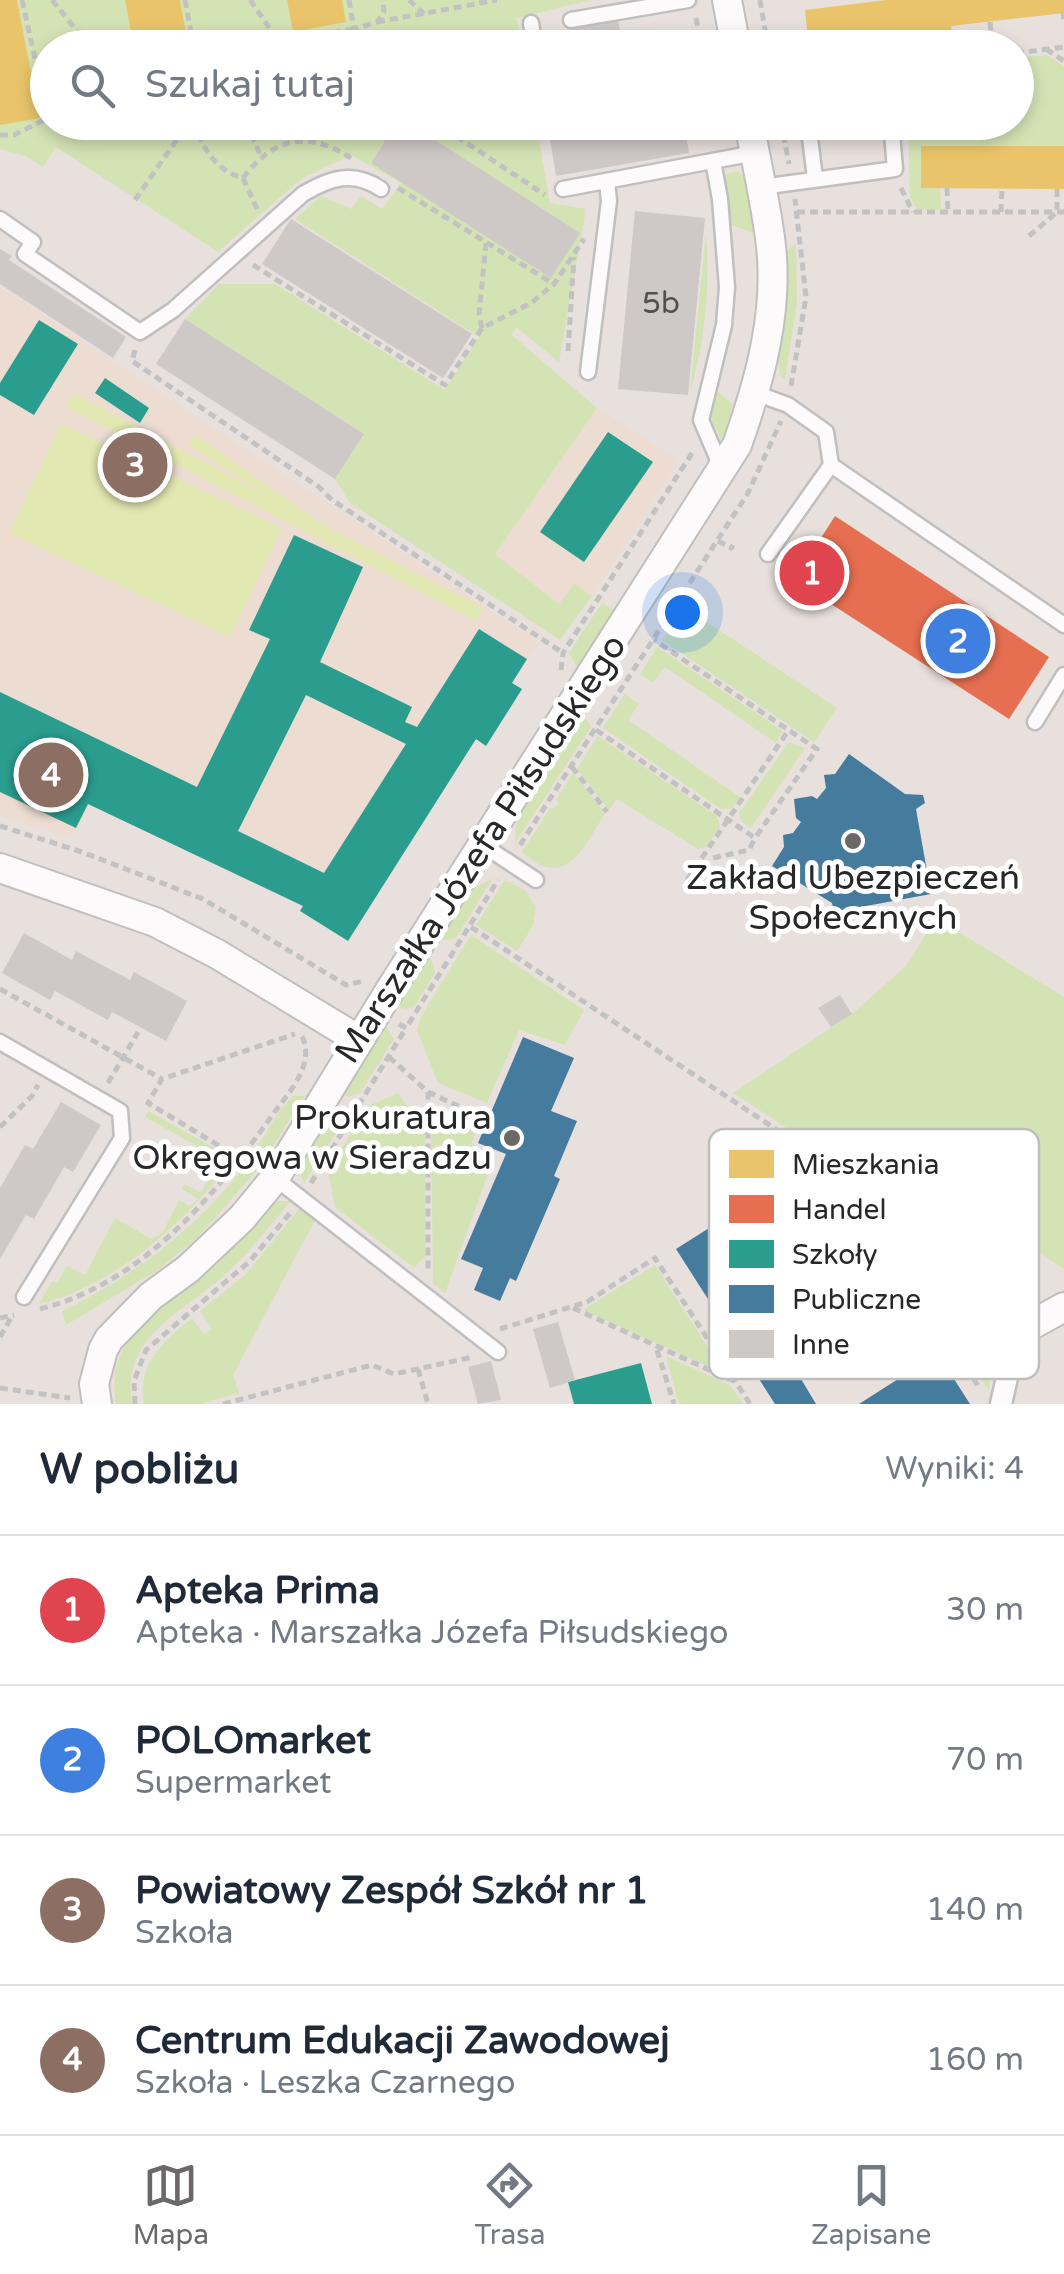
<!DOCTYPE html>
<html lang="pl">
<meta charset="utf-8">
<style>
:root{--surface:#fff;--page:#f6f6f7;--text:#1f2937;--muted:#747a83;--line:#e0e1e3;--accent:#6b6867}
body{margin:0;font-family:"Varela Round",sans-serif;background:var(--page);color:var(--text)}
.you{position:absolute;left:682px;top:612px;width:35px;height:35px;margin:-25px;border:8px solid #fff;border-radius:50%;background:#1a73e8;box-shadow:0 0 0 15px #1a73e833}
.badge{display:grid;place-items:center;width:65px;height:65px;border-radius:50%;background:var(--accent);color:#fff;font-size:32px;font-weight:700}
.pin{position:absolute;translate:-50% -50%;border:5px solid #fff;box-shadow:0 2px 10px #0006}
.list{margin:0;padding:0;list-style:none}
h2{display:flex;justify-content:space-between;align-items:center;height:130px;margin:0;padding:0 40px;font-size:42px}
h2 small{font-size:32px;font-weight:400;color:var(--muted)}
.list li{display:grid;grid-template-columns:65px 1fr auto;gap:30px;align-items:center;box-sizing:border-box;height:150px;padding:0 40px;border-top:2px solid var(--line)}
.list b{display:block;font-size:38px;white-space:nowrap}
.list p{margin:0;font-size:32px;white-space:nowrap;color:var(--muted)}
.list em{font-size:32px;font-style:normal;color:var(--muted)}
.icon{flex:none;width:55px;height:55px;fill:none;stroke:currentColor;stroke-width:2;stroke-linecap:round;stroke-linejoin:round}
.map{position:relative;flex:none;width:1064px;height:1404px;overflow:hidden}
.search{position:absolute;background:var(--surface);box-shadow:0 5px 15px #0003;left:30px;right:30px;top:30px;height:110px;display:flex;align-items:center;gap:25px;box-sizing:border-box;padding:0 35px;border-radius:55px;color:var(--muted);font-size:38px}
.sheet{height:730px;background:var(--surface)}
nav{display:flex;justify-content:space-around;align-items:center;box-sizing:border-box;height:140px;border-top:2px solid var(--line);background:var(--surface);font-size:28px;color:var(--muted)}
nav a{display:grid;justify-items:center;gap:5px}
nav .on{color:var(--accent)}
.map>svg:first-child{display:block}
</style>
<div class="map">
<svg width="1064" height="1404" viewBox="0 0 1064 1404">
<rect width="100%" height="100%" fill="#e8e0dd"/>
<g fill="#ecdcd1">
<polygon points="0,287 540,643 513,682 522,689 486,746 475,740 348,941 300,911 302,906 89,804 71,838 0,815"/>
<polygon points="597,408 679,460 592,596 574,584 560,604 495,554"/>
</g>
<g fill="#d4e3b4">
<polygon points="17,0 125,0 134,47 48,48 48,122 536,123 550,203 586,209 559,362 516,327 512,335 597,408 495,554 559,604 574,584 592,596 560,640 350,503 335,479 364,434 185,319 219,284 275,284 445,390 479,337 295,219 321,196 351,209 361,196 382,209 401,183 351,155 301,179 218,252 56,147 43,167 26,156 0,149 0,125 40,117"/>
<polygon points="180,0 287,0 293,32 345,22 342,0 591,0 517,18 522,48 189,47"/>
<polygon points="1047,55 1064,66 1064,146 921,146 921,187 940,188 941,210 917,209 910,197 908,122 1016,122 1017,107 1033,104 1030,85 1017,86 1017,58"/>
<polygon points="738,171 746,179 754,233 731,225 725,177 726,174"/>
<path d="M706 232C710 285 706 340 690 391Z"/>
<polygon points="796,243 797,302 785,379 781,377 778,361 785,303 786,252"/>
<polygon points="717,391 733,404 722,441 711,418"/>
<polygon points="602,603 617,612 579,671 569,653"/>
<polygon points="684,607 837,708 814,742 662,640"/>
<polygon points="657,647 783,731 776,743 665,667 653,683 640,674"/>
<polygon points="625,694 639,704 628,720 740,797 731,809 721,809 603,728"/>
<polygon points="583,715 591,727 515,843 516,821"/>
<polygon points="598,736 717,816 720,826 706,847 698,849 617,799 609,810 577,769"/>
<polygon points="789,742 805,748 751,828 742,822 739,813"/>
<path d="M573 773 605 814C582 849 566 892 522 852L551 807 554 809 559 803 556 800Z"/>
<polygon points="493,878 456,938 440,941 474,888"/>
<polygon points="505,880 525,890 536,907 533,926 517,951 476,925"/>
<polygon points="936,918 1064,997 1064,1269 969,1204 950,1201 912,1209 733,1093 852,1014 906,966"/>
<polygon points="471,935 584,1010 565,1045 519,1030 487,1103 438,1083 417,1030 421,1017"/>
<polygon points="430,956 435,973 414,1007 405,1009 398,1007"/>
<polygon points="386,1026 394,1039 360,1093 349,1097 344,1094"/>
<polygon points="398,1093 425,1130 425,1257 414,1268 335,1207 328,1171 368,1106"/>
<path d="M293 1096H305L258 1169 198 1237 158 1270 66 1325 62 1311C135 1275 194 1231 245 1166 262 1145 273 1114 293 1096Z"/>
<path d="M148 1111 234 1159C184 1222 119 1284 39 1304L52 1281 57 1283 67 1266 85 1275 115 1218 152 1239 162 1233 179 1200 190 1206 198 1199 182 1189 184 1184 201 1193 216 1166 198 1156 196 1145 145 1117Z"/>
<polygon points="329,1115 334,1119 337,1131 304,1183 297,1165"/>
<polygon points="443,1116 458,1116 478,1127 471,1144 495,1155 445,1293 433,1283 431,1125"/>
<path d="M273 1201H291C270 1225 251 1251 228 1272 184 1313 121 1334 132 1404H116C103 1330 170 1307 215 1266 236 1246 254 1223 273 1201Z"/>
<path d="M300 1208 315 1220 233 1375 239 1393 200 1404H144C137 1363 163 1342 192 1318L204 1334 212 1329 200 1311 246 1274Z"/>
<polygon points="655,1265 725,1374 583,1310"/>
<polygon points="946,1323 963,1324 989,1333 989,1391"/>
<polygon points="666,1356 730,1385 743,1404 679,1404"/>
</g>
<g fill="#e2e8b1">
<polygon points="73,393 267,495 188,445 195,435 322,524 483,608 476,621 66,407"/>
<polygon points="61,424 282,528 230,637 9,533"/>
</g>
<g fill="#e9c46a">
<polygon points="0,0 17,0 40,118 0,125"/>
<polygon points="125,0 180,0 189,48 134,48"/>
<polygon points="287,0 342,0 346,22 293,32"/>
<polygon points="886,0 1064,0 1064,13 951,26 952,34 837,48 809,48 805,10"/>
<polygon points="921,146 1064,146 1064,189 921,188"/>
</g>
<polygon fill="#e76f51" points="835,516 1049,657 1009,719 794,580"/>
<g fill="#2a9d8f" fill-rule="evenodd">
<polygon points="39,320 78,344 34,415 0,395 0,383"/>
<polygon points="105,378 149,408 140,423 95,393"/>
<polygon points="608,432 653,462 584,562 540,532"/>
<path d="M294 535 363 567 320 662 412 707 405 722 417 727 479 629 527 659 512 683 522 689 486 746 476 739 348 941 300 911 303 906 88 804 76 828 0 792V692L197 787 270 639 249 630ZM306 695 406 744 324 873 238 831Z"/>
<polygon points="641,1363 652,1404 574,1404 568,1382"/>
</g>
<g fill="#457b9d" fill-rule="evenodd">
<polygon points="849,754 905,794 923,795 925,803 916,809 931,894 850,909 848,918 839,919 835,916 832,903 772,866 784,847 783,835 793,833 801,822 796,818 794,799 812,796 817,799 826,788 824,775 835,774"/>
<polygon points="523,1037 574,1058 551,1111 577,1121 554,1176 560,1179 516,1281 510,1278 500,1301 474,1290 483,1268 461,1259 506,1154 478,1143"/>
<path d="M815 1161 970 1404H859L906 1374 878 1330 801 1379 816 1404H775L676 1249ZM807 1208 835 1251 757 1301 730 1257Z"/>
</g>
<g fill="#cec9c7">
<polygon points="618,20 624,48 547,48 544,35"/>
<polygon points="397,122 407,122 580,233 551,278 371,163"/>
<polygon points="547,122 684,122 689,153 556,176"/>
<polygon points="635,211 705,218 688,395 618,389"/>
<polygon points="291,219 472,334 443,378 262,264"/>
<polygon points="0,249 12,256 9,260 126,337 113,358 0,284"/>
<polygon points="185,319 364,434 335,479 156,364"/>
<polygon points="24,933 72,960 76,951 130,980 134,972 187,1001 166,1041 112,1012 108,1020 55,991 50,1000 2,973"/>
<polygon points="840,995 852,1014 831,1027 818,1008"/>
<polygon points="61,1102 101,1125 73,1172 64,1167 34,1219 26,1215 0,1259 0,1188 25,1145 33,1149"/>
<polygon points="558,1322 575,1380 550,1388 533,1329"/>
<polygon points="491,1361 501,1400 478,1404 468,1367"/>
</g>
<g fill="none" stroke-linecap="round" stroke-linejoin="round">
<defs>
<g id="service">
<polyline points="571,20 688,0"/>
<polyline points="531,23 535,48"/>
<polyline points="808,122 815,178"/>
<polyline points="713,161 720,199 727,287 724,325 701,420 721,467"/>
<polyline points="761,187 895,169 891,122"/>
<polyline points="563,189 755,153"/>
<path d="M0 219 33 242 25 254 140 332 173 310 303 194C330 178 353 170 381 189"/>
<polyline points="588,372 609,201 607,181"/>
<polyline points="755,393 788,405 826,432 831,465 1064,625"/>
<polyline points="768,554 831,465"/>
<polyline points="1035,722 1064,675"/>
<polyline points="483,845 536,880"/>
<polyline points="0,1042 120,1111 122,1138 24,1297"/>
<polyline points="275,1178 498,1352"/>
</g>
<polyline id="pedestrian" points="1001,1404 1015,1342 1028,1327"/>
<g id="minor">
<polyline points="727,0 736,48"/>
<polyline points="0,868 155,922 217,954 359,1040"/>
<polyline points="1028,1327 1064,1307"/>
<path d="M97 1404 94 1384 103 1350 109 1339 151 1296 188 1269 242 1218 275 1178 390 990 737 445C760 380 780 309 770 238 765 200 756 161 749 122"/>
</g>
</defs>
<use href="#service" stroke="#c0bfbf" stroke-width="19"/>
<use href="#pedestrian" stroke="#c0bfbf" stroke-width="25"/>
<use href="#minor" stroke="#c0bfbf" stroke-width="32"/>
<g stroke="#c3c2c2" stroke-width="5" stroke-dasharray="8 5" stroke-linecap="butt">
<polyline points="22,0 48,117"/>
<polyline points="52,0 91,48"/>
<polyline points="185,0 194,48"/>
<polyline points="250,0 279,42 280,48"/>
<polyline points="349,0 354,29 377,22 384,12 383,0"/>
<polyline points="409,0 424,14"/>
<polyline points="760,0 768,48"/>
<polyline points="1063,13 1064,19"/>
<polyline points="696,18 702,48"/>
<polyline points="377,22 497,0"/>
<polyline points="990,22 993,48"/>
<polyline points="922,37 923,48"/>
<polyline points="851,46 851,48"/>
<polyline points="243,48 354,29 366,48"/>
<polyline points="303,48 316,37"/>
<polyline points="1046,49 1064,61"/>
<polyline points="1016,53 1064,47"/>
<path d="M194 122C202 148 216 171 243 178L258 211"/>
<polyline points="247,122 261,157"/>
<polyline points="290,122 296,140"/>
<polyline points="435,122 545,195"/>
<polyline points="716,122 719,139"/>
<polyline points="781,122 789,164"/>
<polyline points="0,135 14,135 48,118"/>
<path d="M243 178C274 137 307 130 351 158"/>
<polyline points="398,188 554,284"/>
<polyline points="901,188 913,212"/>
<polyline points="947,188 948,212"/>
<polyline points="135,200 189,122"/>
<polyline points="797,212 1064,212"/>
<polyline points="1001,212 1002,188"/>
<polyline points="1029,236 1057,212 1057,189"/>
<polyline points="253,265 445,385 482,328 531,303 554,284 584,239"/>
<polyline points="482,328 479,315 486,243"/>
<polyline points="135,350 132,361 319,487 332,500 563,653"/>
<polyline points="568,351 574,257"/>
<polyline points="791,386 806,297 795,199"/>
<polyline points="718,541 731,548 733,545"/>
<polyline points="561,670 563,653 694,450"/>
<polyline points="596,730 755,838 817,749 654,640"/>
<polyline points="572,767 607,812"/>
<polyline points="0,826 82,852 203,899 346,985 364,981"/>
<polyline points="520,845 748,493 781,421"/>
<polyline points="713,858 749,850 755,838"/>
<polyline points="687,880 788,731"/>
<polyline points="471,927 842,1173 980,1389"/>
<polyline points="0,989 162,1079"/>
<polyline points="399,1024 406,1028 498,880"/>
<polyline points="389,1057 428,1092 428,1272"/>
<polyline points="108,1083 138,1032"/>
<polyline points="428,1092 488,1120"/>
<polyline points="0,1127 32,1096 38,1085"/>
<polyline points="241,1159 148,1103 162,1079 295,1034"/>
<polyline points="845,1175 915,1218 927,1215 939,1230"/>
<polyline points="311,1183 406,1028"/>
<polyline points="573,1308 736,1382"/>
<path d="M40 1309C142 1283 212 1199 271 1117 287 1094 316 1066 302 1036"/>
<polyline points="932,1313 1003,1324"/>
<polyline points="0,1318 14,1315"/>
<polyline points="500,1329 587,1302 655,1258 750,1404"/>
<polyline points="0,1337 11,1318"/>
<polyline points="657,1350 674,1404"/>
<polyline points="418,1369 428,1404"/>
<polyline points="0,1388 70,1398"/>
<polyline points="135,1404 134,1381 146,1350 250,1261 291,1212"/>
<polyline points="223,1404 372,1365 394,1374 473,1357"/>
</g>
<use href="#service" stroke="#fcfafa" stroke-width="14"/>
<use href="#pedestrian" stroke="#fcfafa" stroke-width="20"/>
<use href="#minor" stroke="#fcfafa" stroke-width="28"/>
</g>
<g fill="#6b6867" stroke="#fff" stroke-width="4">
<circle cx="853" cy="841" r="10"/>
<circle cx="512" cy="1138" r="10"/>
</g>
<g text-anchor="middle" dominant-baseline="central" stroke-width="10" stroke-linejoin="round" paint-order="stroke">
<g font-size="30" fill="#525150">
<text x="661" y="303">5b</text>
</g>
<g font-size="35" fill="#282828" stroke="#fff">
<text transform="translate(481 849) rotate(-57)">Marszałka Józefa Piłsudskiego</text>
</g>
<g font-size="35" fill="#282828" stroke="#fff">
<text x="853" y="878">Zakład Ubezpieczeń<tspan x="853" dy="40">Społecznych</tspan></text>
<text x="492" y="1118" text-anchor="end">Prokuratura<tspan x="492" dy="40">Okręgowa w Sieradzu</tspan></text>
</g>
</g>
<rect x="709" y="1129" width="330" height="250" rx="15" fill="#fff" stroke="#bebebe" stroke-width="2.5"/>
<rect x="729" y="1150" width="45" height="28" fill="#e9c46a"/>
<rect x="729" y="1195" width="45" height="28" fill="#e76f51"/>
<rect x="729" y="1240" width="45" height="28" fill="#2a9d8f"/>
<rect x="729" y="1285" width="45" height="28" fill="#457b9d"/>
<rect x="729" y="1330" width="45" height="28" fill="#cec9c7"/>
<g font-size="28" fill="#282828">
<text x="792" y="1174">Mieszkania</text>
<text x="792" y="1219">Handel</text>
<text x="792" y="1264">Szkoły</text>
<text x="792" y="1309">Publiczne</text>
<text x="792" y="1354">Inne</text>
</g>
</svg>
<div class="you"></div>
<div class="pin badge" style="left:812px;top:573px;background:#e0444e">1</div>
<div class="pin badge" style="left:958px;top:641px;background:#3f7fe0">2</div>
<div class="pin badge" style="left:135px;top:465px;background:#8d6e63">3</div>
<div class="pin badge" style="left:51px;top:775px;background:#8d6e63">4</div>
<div class="search"><svg class="icon" aria-label="search" viewBox="0 0 24 24"><circle cx="10" cy="10" r="6"/><path d="M15 15l6 6"/></svg>Szukaj tutaj</div>
</div>
<section class="sheet">
<h2>W pobliżu<small>Wyniki: 4</small></h2>
<ul class="list">
<li><span class="badge" style="background:#e0444e">1</span><div><b>Apteka Prima</b><p>Apteka · Marszałka Józefa Piłsudskiego</p></div><em>30 m</em></li>
<li><span class="badge" style="background:#3f7fe0">2</span><div><b>POLOmarket</b><p>Supermarket</p></div><em>70 m</em></li>
<li><span class="badge" style="background:#8d6e63">3</span><div><b>Powiatowy Zespół Szkół nr 1</b><p>Szkoła</p></div><em>140 m</em></li>
<li><span class="badge" style="background:#8d6e63">4</span><div><b>Centrum Edukacji Zawodowej</b><p>Szkoła · Leszka Czarnego</p></div><em>160 m</em></li>
</ul>
</section>
<nav>
<a class="on"><svg class="icon" aria-label="map" viewBox="0 0 24 24"><path d="M3 6l6-2 6 2 6-2v14l-6 2-6-2-6 2zM9 4v14M15 6v14"/></svg>Mapa</a>
<a><svg class="icon" aria-label="directions" viewBox="0 0 24 24"><path d="M12 3l9 9-9 9-9-9zM9 14v-3h6M13 9l2 2-2 2"/></svg>Trasa</a>
<a><svg class="icon" aria-label="saved" viewBox="0 0 24 24"><path d="M7 4h10v16l-5-4-5 4z"/></svg>Zapisane</a>
</nav>
